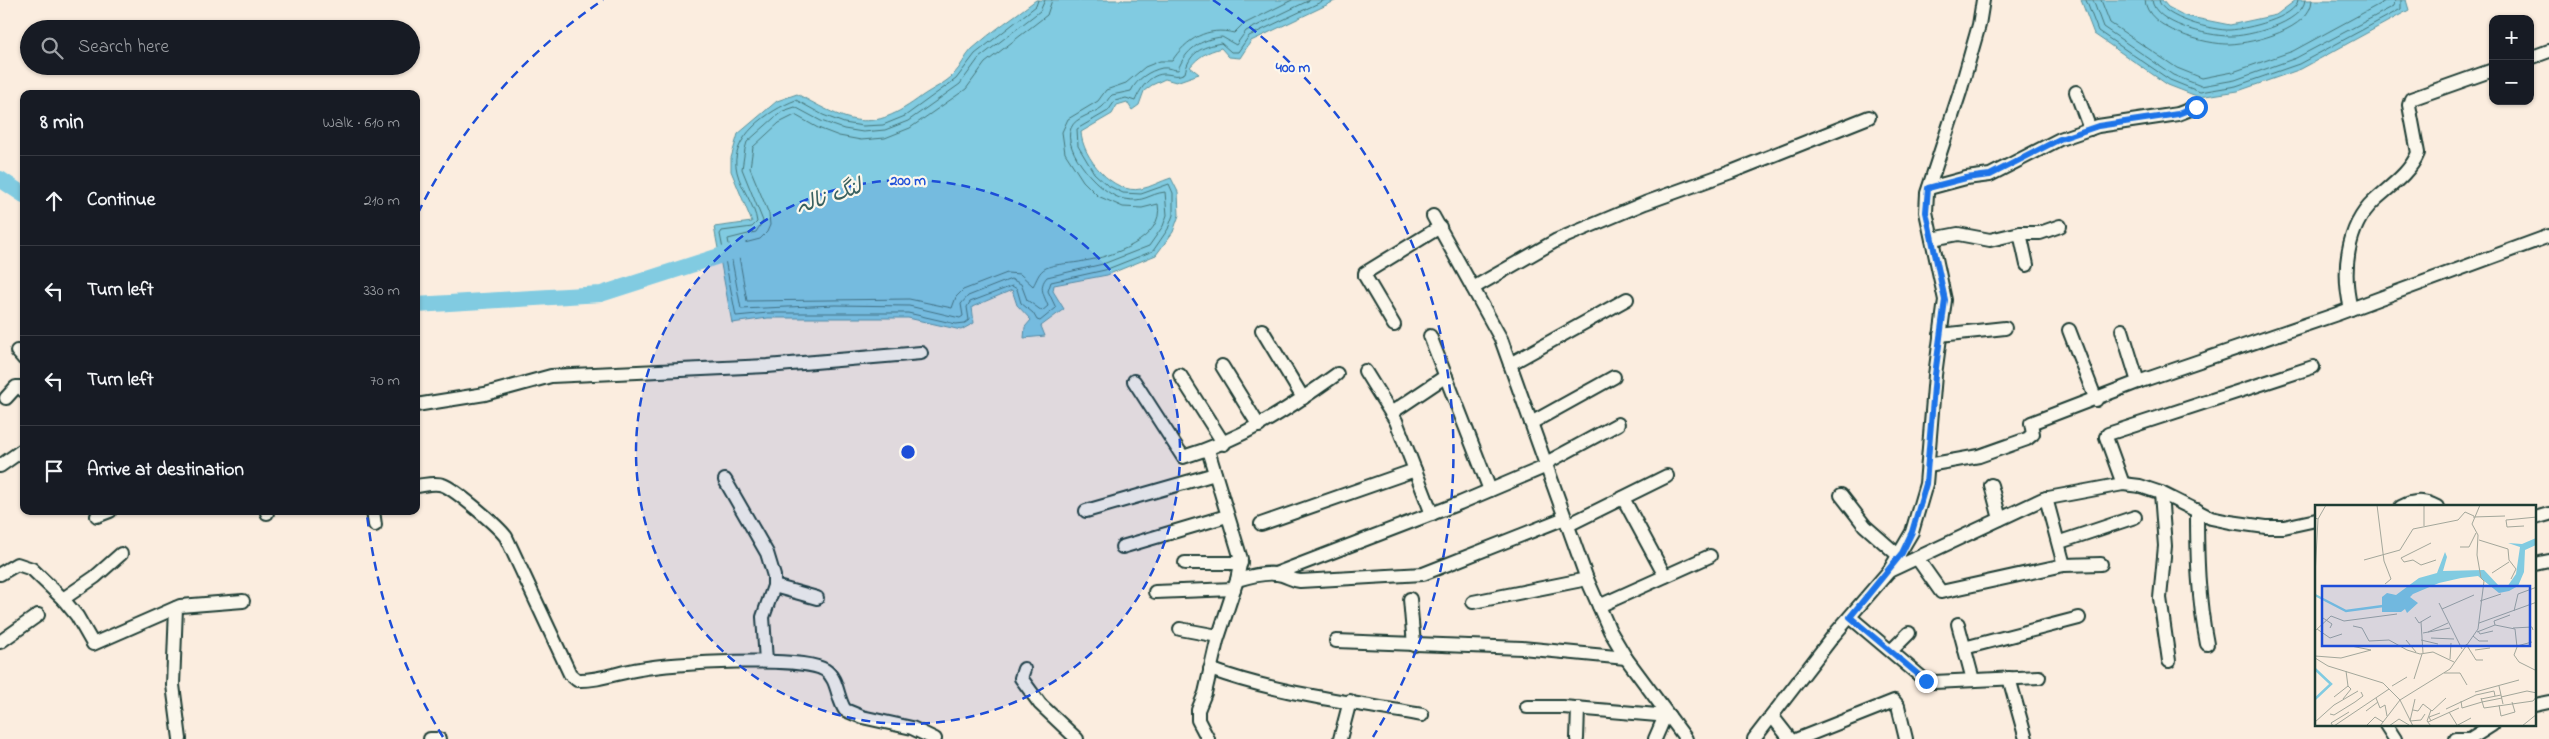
<!DOCTYPE html>
<meta charset="utf-8">
<style>
:root{--surface:#171b24;--page:#20242c;--text:#f1f3f6;--muted:#9ea1a6;--line:#363941}
body{margin:0;font-family:"Indie Flower","Playpen Sans Arabic",sans-serif;background:var(--page);color:var(--text)}
.controls{position:absolute;right:15px;top:15px;display:grid;overflow:hidden;border-radius:10px;box-shadow:0 1px 4px #0004}
.controls button{width:45px;height:45px;display:grid;place-items:center;padding:0;border:0;border-bottom:1px solid var(--line);background:var(--surface);color:var(--text);font:25px sans-serif}
.stop{position:absolute;width:15px;height:15px;margin:-11px;border:4px solid #1a73e8;border-radius:50%;background:#fff}
.stop.end{background:#1a73e8;border-color:#fff;box-shadow:0 1px 5px #0008}
.list{margin:0;padding:0;list-style:none}
h2{display:flex;justify-content:space-between;align-items:center;height:65px;margin:0;padding:0 20px;font-size:21px}
h2 small{font-size:16px;font-weight:400;color:var(--muted)}
.list li{display:grid;grid-template-columns:32px 1fr auto;gap:15px;align-items:center;box-sizing:border-box;height:90px;padding:0 20px;border-top:1px solid var(--line)}
.list b{display:block;font-size:19px;white-space:nowrap}
.list em{font-size:16px;font-style:normal;color:var(--muted)}
.icon{flex:none;width:28px;height:28px;fill:none;stroke:currentColor;stroke-width:2;stroke-linecap:round;stroke-linejoin:round}
.map{position:relative;flex:none;width:2549px;height:739px;overflow:hidden}
.search{position:absolute;background:var(--surface);box-shadow:0 1px 4px #0004;left:20px;top:20px;width:400px;height:55px;display:flex;align-items:center;gap:12px;box-sizing:border-box;padding:0 18px;border-radius:28px;color:var(--muted);font-size:19px}
.panel{position:absolute;background:var(--surface);box-shadow:0 1px 4px #0004;left:20px;top:90px;width:400px;height:425px;border-radius:10px}
.map>svg:first-child{display:block}
</style>
<div class="map">
<svg width="2549" height="739" viewBox="0 0 2549 739">
<rect width="100%" height="100%" fill="#fbeddf"/>
<filter id="ink" filterUnits="userSpaceOnUse"><feTurbulence type="fractalNoise" baseFrequency=".02" numOctaves="2"/><feDisplacementMap in="SourceGraphic" scale="10" xChannelSelector="R" yChannelSelector="G"/><feConvolveMatrix kernelMatrix="1 2 1 2 8 2 1 2 1" color-interpolation-filters="sRGB"/></filter>
<g filter="url(#ink)">
<g fill="#81cbe1" stroke="#5a929c">
<path d="M1036 0H1337L1251 41 1240 58 1229 57 1221 48C1207 52 1199 56 1190 67L1199 74 1176 82 1165 79 1152 85 1144 91 1139 105 1132 110 1127 102 1117 105 1112 114 1081 132C1082 157 1113 195 1141 189 1151 187 1161 181 1171 178L1178 192 1179 215 1173 232 1156 255 1107 275 1054 285 1053 291 1064 309 1041 326 1045 336 1024 338 1025 327 1031 320 1017 305 1012 290 972 307 974 323 961 330 908 318H768L732 323 714 227 752 222 731 171V158L738 134 777 101 797 94C850 123 870 135 922 96 932 89 946 83 954 74 961 67 965 56 972 49 992 31 1015 16 1036 0Z"/>
<polygon points="2081,0 2162,0 2168,7 2185,16 2230,25 2276,15 2296,0 2406,0 2409,10 2301,69 2238,91 2199,97 2168,85 2094,34"/>
</g>
<g fill="none" stroke-linecap="round" stroke-linejoin="round">
<g stroke="#467679" stroke-width="1">
<path d="M1038 0 1036 6 975 54 956 79 905 116 883 125 863 126 844 123 823 115 796 100C769 110 728 138 737 172 741 189 755 205 757 222L752 227 722 231 720 234 736 316 768 313H908L956 324 965 323 969 320 967 307 970 302 1012 286 1017 289 1021 303 1033 313 1037 320 1040 321 1056 308 1048 291 1051 282 1105 270 1153 251 1168 229 1173 215V193L1169 184 1141 194 1123 193 1107 185 1094 173 1078 146 1077 129 1108 111 1115 101 1126 98 1135 101C1140 89 1150 73 1166 74 1175 75 1177 77 1185 73 1189 53 1201 47 1221 43L1231 52H1238L1249 36 1325 0"/>
<path d="M1045 0 1040 11 979 58 960 84 908 121 885 130 863 132 844 129 821 121 795 107 783 111 774 118 747 142 745 149 742 169 763 221 756 232 728 239 741 309 835 305 909 306 960 318 963 316 961 304 968 296 1011 279 1021 284 1027 300 1042 311 1048 306C1044 295 1038 287 1047 277L1103 264 1149 246 1163 226 1167 215 1165 192C1148 194 1145 203 1124 199 1102 196 1061 150 1071 128 1075 117 1094 114 1102 107 1106 104 1108 98 1112 95L1131 91C1137 79 1149 71 1162 68 1168 67 1173 70 1178 70 1185 50 1201 39 1222 37L1236 45 1246 31 1310 0"/>
<path d="M1052 0 1047 15 985 63 966 89 910 128 885 138 861 140 839 136 818 128 795 115 779 123 753 147 750 168 769 214 770 225 767 232 760 239 737 245 747 301 909 299 952 308 956 297 963 290 1007 273 1020 274 1033 286C1037 280 1038 272 1046 268 1057 263 1072 264 1084 261 1111 257 1165 239 1158 204L1142 208 1123 207 1098 196 1083 181 1065 153 1062 132 1068 119 1098 101 1106 90 1126 83 1145 67 1160 61H1172C1186 39 1208 26 1234 33L1242 25 1292 0"/>
<polyline points="2086,0 2098,31 2170,80 2200,92 2236,86 2299,64 2401,9 2401,0"/>
<polyline points="2093,0 2103,27 2173,75 2201,86 2235,80 2296,58 2394,6 2395,0"/>
<polyline points="2101,0 2110,23 2177,68 2202,78 2233,72 2293,51 2387,0"/>
<path d="M2145 0C2146 29 2207 45 2230 44 2254 43 2311 29 2312 0"/>
<path d="M2152 0C2154 24 2209 36 2229 36 2247 37 2303 23 2305 0"/>
<path d="M2159 0C2161 18 2215 31 2230 30 2246 29 2296 18 2298 0"/>
</g>
<g stroke="#81cbe1" stroke-width="16">
<polyline points="0,179 24,195"/>
<polyline points="416,305 601,294 741,249"/>
</g>
<defs>
<g id="minor">
<polyline points="2530,58 2549,51"/>
<polyline points="2076,92 2090,129"/>
<polyline points="1929,188 1966,178 1990,175 2060,139 2098,126 2178,114 2196,107"/>
<polyline points="1433,216 1501,339 1587,579 1610,631 1626,658 1686,739"/>
<polyline points="2020,233 2027,265"/>
<polyline points="1932,239 1958,234 1990,240 2020,233 2040,233 2060,226"/>
<polyline points="1473,288 1557,240 1645,203 1731,172 1869,117"/>
<path d="M2351 309C2342 273 2346 227 2374 201 2389 187 2410 173 2418 153L2409 105 2411 99 2493 70"/>
<polyline points="1394,325 1365,276 1365,273 1440,227"/>
<polyline points="1262,330 1303,398"/>
<polyline points="2069,330 2096,400"/>
<polyline points="2122,330 2138,382"/>
<polyline points="1940,335 2005,328"/>
<polyline points="1430,336 1490,490"/>
<polyline points="17,351 24,359"/>
<polyline points="1510,364 1627,299"/>
<polyline points="1222,366 1259,426"/>
<polyline points="1365,371 1396,421 1432,514"/>
<polyline points="1180,375 1224,444"/>
<path d="M1134 381 1183 457C1243 439 1287 410 1337 374"/>
<polyline points="6,398 16,387 20,387 24,391"/>
<polyline points="416,405 485,394 551,376 767,366 921,353"/>
<polyline points="1391,413 1446,376"/>
<polyline points="1531,423 1614,377"/>
<polyline points="1208,450 1241,559 1237,580 1217,641 1205,693 1198,710 1198,720 1208,739"/>
<polyline points="1546,463 1618,424"/>
<polyline points="1928,465 1979,456 2027,439 2033,434 2031,423 2138,382 2337,314 2549,236"/>
<polyline points="0,466 24,449"/>
<polyline points="725,480 767,553 774,576 774,586 763,617 766,661"/>
<polyline points="2123,484 2106,437 2108,434 2313,367"/>
<polyline points="1991,485 2000,519"/>
<path d="M416 486C425 485 435 482 443 485 456 490 498 526 506 537L570 674 577 680C599 681 619 672 640 669 671 663 803 655 825 670 838 678 837 699 845 710L862 717 912 728 935 739"/>
<polyline points="2161,493 2165,546 2160,598 2169,661"/>
<polyline points="1841,495 1865,526 1899,556"/>
<polyline points="1623,498 1665,576"/>
<polyline points="2046,498 2064,565"/>
<path d="M2401 507C2413 500 2425 500 2437 507"/>
<path d="M2197 510C2197 556 2198 599 2207 644"/>
<polyline points="373,511 375,525"/>
<polyline points="1086,511 1215,474"/>
<polyline points="267,513 267,511"/>
<polyline points="97,516 110,511"/>
<polyline points="2535,518 2549,514"/>
<polyline points="1261,524 1415,470"/>
<polyline points="1568,525 1667,476"/>
<polyline points="2060,542 2135,517"/>
<polyline points="1122,547 1227,516"/>
<polyline points="1917,558 1941,592 2064,565 2101,564"/>
<polyline points="1185,563 1241,563"/>
<polyline points="2535,564 2549,561"/>
<polyline points="1889,571 2043,499 2123,484 2140,486 2161,493 2211,518 2230,522 2266,527 2284,527 2316,520"/>
<polyline points="0,574 17,564 32,569 63,599 77,616 93,644 180,606 243,601"/>
<polyline points="1275,574 1460,503 1547,466"/>
<path d="M1237 580C1250 576 1268 571 1282 575 1289 577 1292 580 1300 581L1423 574 1565 518"/>
<polyline points="774,586 817,598"/>
<polyline points="1155,592 1234,589"/>
<polyline points="63,599 95,577 121,554"/>
<polyline points="1410,599 1414,645"/>
<polyline points="1473,602 1587,579"/>
<polyline points="1599,606 1710,556"/>
<polyline points="176,608 173,685 180,739"/>
<polyline points="1850,617 1926,681 1934,682 2039,677"/>
<polyline points="1958,624 1973,680"/>
<polyline points="1180,629 1218,636"/>
<polyline points="1336,641 1522,648 1626,658"/>
<polyline points="0,642 38,615"/>
<polyline points="1964,648 2079,618"/>
<polyline points="1891,651 1909,633"/>
<polyline points="1024,669 1021,678 1040,704 1077,739"/>
<path d="M1210 669C1277 694 1352 702 1422 715"/>
<polyline points="2009,678 2026,739"/>
<polyline points="2535,705 2549,702"/>
<polyline points="1527,707 1563,707 1669,716"/>
<polyline points="1772,716 1790,739"/>
<polyline points="2386,725 2395,739"/>
<polyline points="430,739 439,739"/>
<polyline points="1340,739 1350,701"/>
<polyline points="1577,739 1578,708"/>
<polyline points="1655,739 1665,716"/>
<polyline points="1754,739 1834,635 1889,571 1912,532 1926,484 1935,375 1945,300 1926,212 1927,193 1960,92 1979,25 1983,0"/>
<polyline points="1798,739 1894,701 1898,706 1906,739"/>
<polyline points="2456,739 2470,739 2492,725"/>
</g>
</defs>
<use href="#minor" stroke="#1f3d34" stroke-width="16"/>
<use href="#minor" stroke="#fbf7ec" stroke-width="12"/>
</g>
</g>
<g fill="none" stroke-linecap="round" stroke-linejoin="round" filter="url(#ink)">
<polyline stroke="#1a73e8" stroke-width="6" points="1926,681 1850,617 1902,553 1912,532 1926,484 1935,375 1945,300 1926,212 1928,188 1966,178 1990,175 2060,139 2098,126 2178,114 2196,107"/>
</g>
<circle cx="908" cy="452" r="272" fill="#1d4ed8" fill-opacity=".12"/>
<g fill="none" stroke="#1d4ed8" stroke-width="2.5" stroke-dasharray="9 6">
<circle cx="908" cy="452" r="272"/>
<path d="M443 737A545 545 0 0 1 367 514M418 213A545 545 0 0 1 603 0M1213 0A545 545 0 0 1 1373 737"/>
</g>
<g text-anchor="middle" dominant-baseline="central" stroke-width="4.5" stroke-linejoin="round" paint-order="stroke">
<g font-size="21" font-style="italic" fill="#38605f" stroke="#fbf7ec">
<text transform="translate(829 198) rotate(-19)">لنگ نالہ</text>
</g>
</g>
<g transform="translate(2315 505)">
<rect width="221" height="221" fill="#fbeddf"/>
<path d="M221 33V40L210 45 209 67 203 81 194 86 184 88 163 71 146 73 124 78 98 89 95 92 103 98 92 108 90 104 86 107H67V92L72 88 81 90 104 73 122 68 130 47 132 52 128 66 169 65 184 81 192 82 201 69 205 42 193 38 207 39Z" fill="#81cbe1"/>
<path fill="none" stroke="#81cbe1" stroke-width="2.5" d="M0 90 31 106 68 101M0 164 16 179 0 194"/>
<path fill="none" stroke="#a3a79b" stroke-width="1" d="M62 0 69 56 76 74 70 79M158 12 190 11M0 13 3 14 0 71M3 14 11 0M109 21V0M209 21 192 22 191 15 222 12M164 35 193 44 194 55 201 64 196 74M116 38 86 53 89 57 98 55 106 60 121 55M145 42H154L161 28M49 55 85 45 98 24 143 15 150 7 159 11M177 68 194 57M165 96 186 89M124 98 147 144M127 104 159 90M199 106 203 89 222 82M100 112 104 118 116 111M8 113 17 119 15 123M106 117 108 148M164 118 222 97M180 120 179 116 195 110M38 121 47 123 54 136 74 135 92 145 105 149 118 147 139 157M198 123 217 122 218 125M2 124 15 133 27 129M0 126 16 111 29 116 82 109M163 126 165 129 178 126M113 127 133 118M162 127 180 120 200 124 202 142 199 150 204 157 222 166M108 128 135 123M158 131 164 136H173M116 133 139 134M91 135 101 147M106 135 123 139M151 139 161 155H168M202 141 217 137M160 145 175 143M0 151 26 153 56 145 36 141M0 153 13 161 68 178 85 195M135 154 136 138M31 166 33 181M129 168H145L152 180M99 174 107 149M77 181 92 172M184 181 188 199M160 187 204 175M19 192 33 181 36 184 28 194M186 192 212 186 222 188M61 193 65 203 70 200 72 211M166 193 169 203 218 196 222 191M100 194 95 216 106 215 110 209M166 194 186 190M85 195 135 164 163 124 169 76 166 73 162 50 163 30 157 19 165 0M146 196 147 203 167 197M167 197 187 193M184 200 186 211 200 207 197 197M131 204 161 190 179 186 180 191M98 205 103 206 108 199 117 206 131 193M116 205 112 216 116 221M51 206 63 197M134 207 142 220M15 209 19 210 40 197 48 191 46 187M116 216 114 212 125 208M0 217 19 200 43 186M113 217 144 203M52 220 60 212 68 217M18 221 16 218 34 207M19 221 74 184M65 221 85 195 98 221M74 221 84 214 94 220M141 221 156 213M207 221 222 209"/>
<path fill="#1d4ed8" fill-opacity="0.15" stroke="#1d4ed8" stroke-width="2.5" d="M7 81H215V141H7Z"/>
<rect width="221" height="221" fill="none" stroke="#1f3d34" stroke-width="2.5"/>
</g>
<circle cx="908" cy="452" r="8" fill="#1d4ed8" stroke="#fbf7ec" stroke-width="2.5"/>
<g font-size="15" text-anchor="middle" font-weight="bold" fill="#1d4ed8" stroke="#fbf7ec" stroke-width="4.5" stroke-linejoin="round" paint-order="stroke">
<text x="1293" y="72">400 m</text>
<text x="908" y="185">200 m</text>
</g>
</svg>
<div class="controls">
<button>+</button>
<button>−</button>
</div>
<div class="stop" style="left:2196px;top:107px"></div>
<div class="stop end" style="left:1926px;top:681px"></div>
<div class="search"><svg class="icon" aria-label="search" viewBox="0 0 24 24"><circle cx="10" cy="10" r="6"/><path d="M15 15l6 6"/></svg>Search here</div>
<section class="panel">
<h2>8 min<small>Walk · 610 m</small></h2>
<ul class="list">
<li><svg class="icon" aria-label="ahead" viewBox="0 0 24 24"><path d="M12 20V5M6 11l6-6 6 6"/></svg><div><b>Continue</b></div><em>210 m</em></li>
<li><svg class="icon" aria-label="left" viewBox="0 0 24 24"><path d="M17 20v-9H6M10 6l-5 5 5 5"/></svg><div><b>Turn left</b></div><em>330 m</em></li>
<li><svg class="icon" aria-label="left" viewBox="0 0 24 24"><path d="M17 20v-9H6M10 6l-5 5 5 5"/></svg><div><b>Turn left</b></div><em>70 m</em></li>
<li><svg class="icon" aria-label="arrive" viewBox="0 0 24 24"><path d="M6 21V4h12l-3 4 3 4H6"/></svg><div><b>Arrive at destination</b></div></li>
</ul>
</section>
</div>
